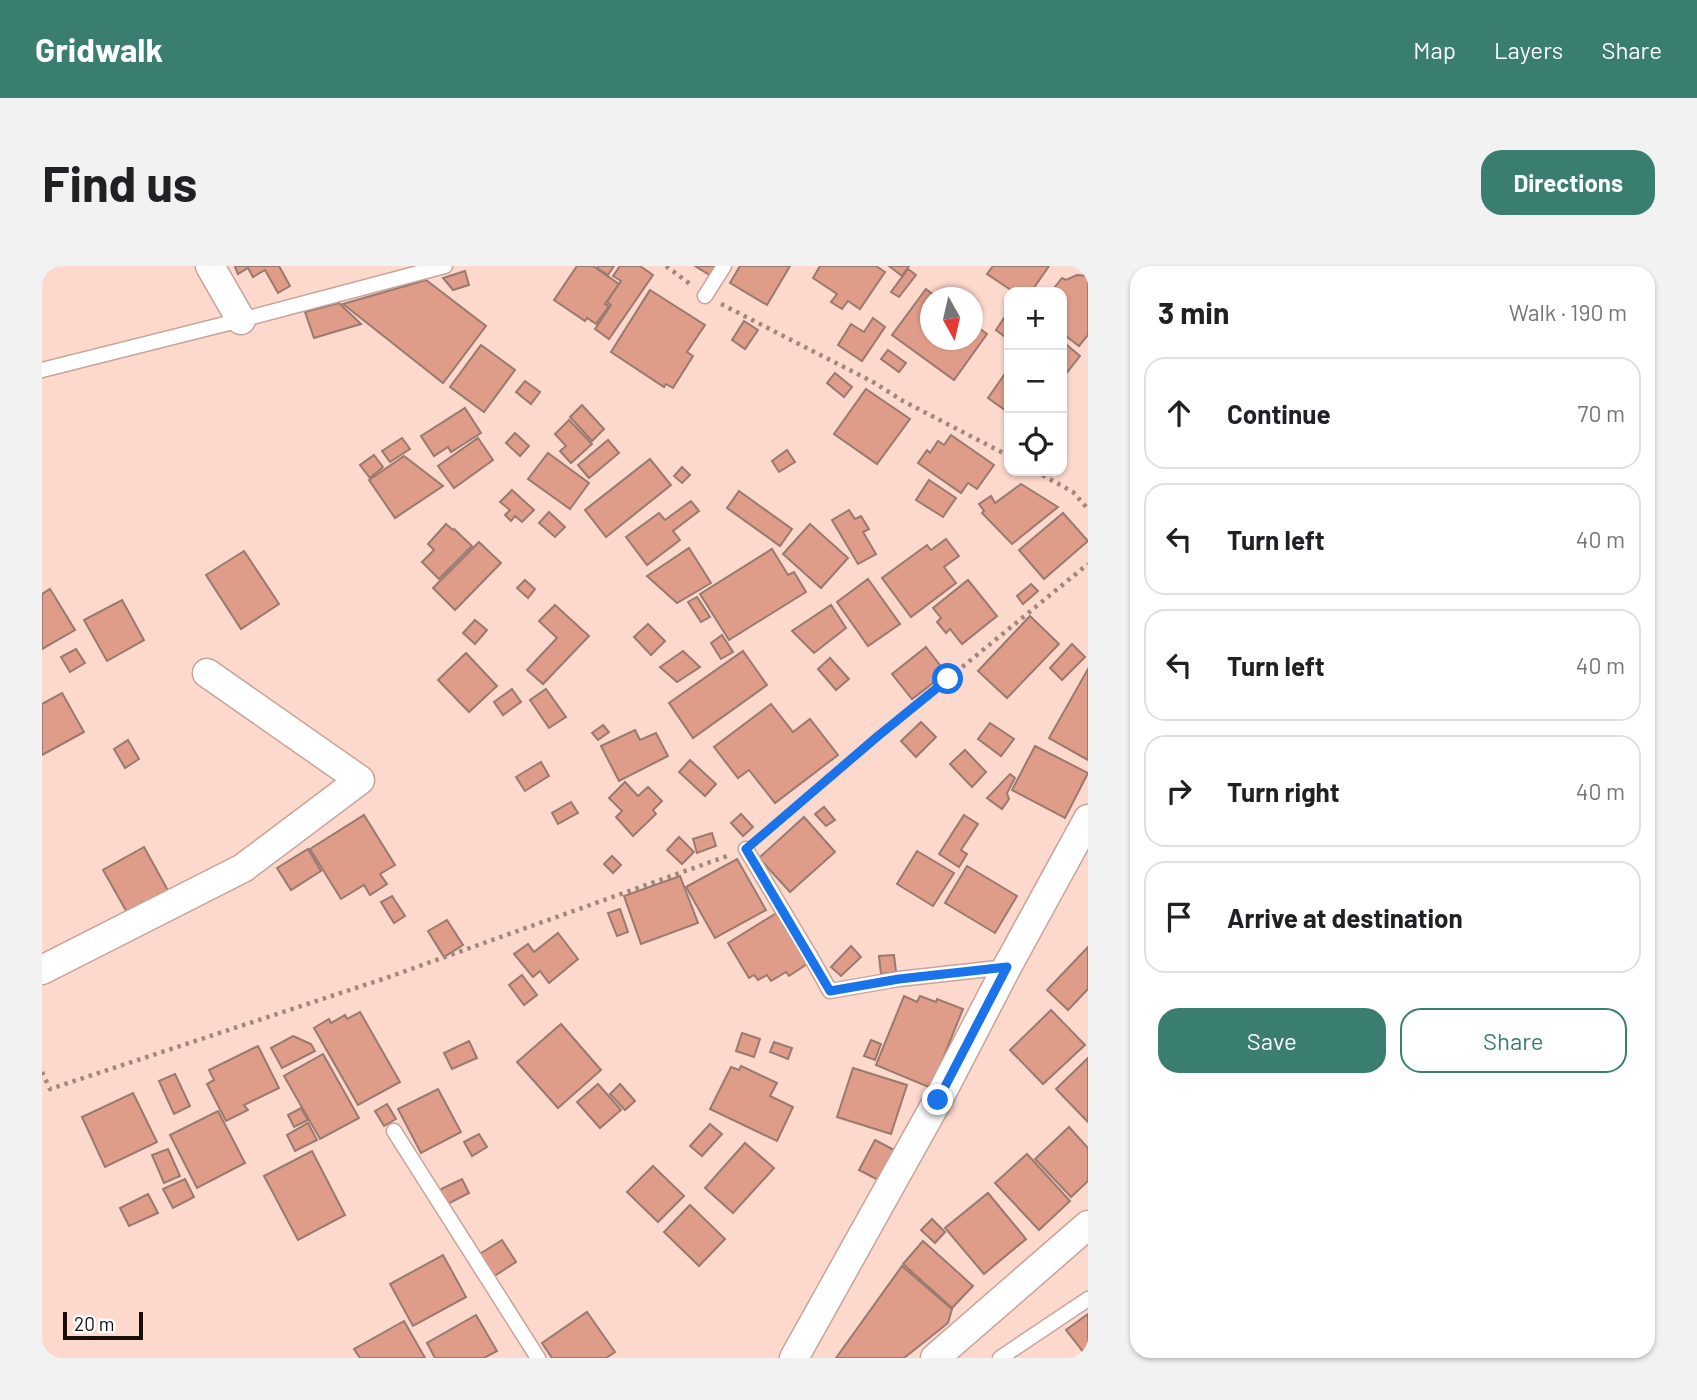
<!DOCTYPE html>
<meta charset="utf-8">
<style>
:root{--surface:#fff;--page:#f2f2f2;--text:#202124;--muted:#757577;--line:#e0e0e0;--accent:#397e71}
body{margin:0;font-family:Barlow,sans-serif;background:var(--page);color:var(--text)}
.controls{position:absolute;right:21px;top:21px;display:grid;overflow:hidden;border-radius:14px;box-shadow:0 2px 5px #0004}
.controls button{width:63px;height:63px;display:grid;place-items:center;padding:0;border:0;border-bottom:2px solid var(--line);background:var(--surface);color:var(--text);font:35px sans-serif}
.compass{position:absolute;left:878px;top:21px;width:63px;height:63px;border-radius:50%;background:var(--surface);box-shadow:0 2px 5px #0004;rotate:172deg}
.scale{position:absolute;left:21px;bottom:18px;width:80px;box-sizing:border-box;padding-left:7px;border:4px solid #190d09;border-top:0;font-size:19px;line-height:24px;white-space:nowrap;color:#190d09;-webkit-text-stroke:5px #fff;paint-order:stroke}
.stop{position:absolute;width:21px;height:21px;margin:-16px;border:5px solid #1a73e8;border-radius:50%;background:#fff}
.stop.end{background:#1a73e8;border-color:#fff;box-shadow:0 2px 7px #0008}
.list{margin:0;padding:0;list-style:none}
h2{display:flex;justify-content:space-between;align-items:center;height:91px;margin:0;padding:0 28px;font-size:30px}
h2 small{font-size:23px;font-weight:400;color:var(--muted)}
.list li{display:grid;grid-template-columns:46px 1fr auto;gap:21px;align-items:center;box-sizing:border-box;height:112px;margin:0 14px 14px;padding:0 14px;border:2px solid var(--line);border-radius:21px}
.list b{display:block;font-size:26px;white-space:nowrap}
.list em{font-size:23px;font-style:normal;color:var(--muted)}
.actions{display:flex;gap:14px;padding:21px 28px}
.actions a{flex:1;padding:16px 0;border:2px solid var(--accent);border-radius:21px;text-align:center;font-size:24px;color:var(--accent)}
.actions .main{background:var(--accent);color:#fff}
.icon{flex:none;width:38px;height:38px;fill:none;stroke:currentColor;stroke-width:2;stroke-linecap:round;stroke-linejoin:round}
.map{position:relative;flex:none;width:1046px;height:1092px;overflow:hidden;border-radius:21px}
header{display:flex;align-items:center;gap:42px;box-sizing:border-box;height:98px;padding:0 35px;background:var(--accent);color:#fff}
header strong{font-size:33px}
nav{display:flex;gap:38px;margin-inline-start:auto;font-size:24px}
.intro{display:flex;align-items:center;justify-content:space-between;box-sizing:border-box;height:168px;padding:0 42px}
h1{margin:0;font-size:49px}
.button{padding:18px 32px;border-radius:21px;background:var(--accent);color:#fff;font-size:24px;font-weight:700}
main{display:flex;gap:42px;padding:0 42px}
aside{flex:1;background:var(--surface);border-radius:21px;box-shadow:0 2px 5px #0004}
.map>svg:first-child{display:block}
</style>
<header>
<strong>Gridwalk</strong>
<nav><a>Map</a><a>Layers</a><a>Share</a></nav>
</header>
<div class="intro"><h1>Find us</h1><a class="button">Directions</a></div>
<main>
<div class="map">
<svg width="1046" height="1092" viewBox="0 0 1046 1092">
<rect width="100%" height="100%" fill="#fdd8cd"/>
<g fill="#de9c89" stroke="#9a796f" stroke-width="2">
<polygon points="195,0 237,0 248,20 236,27 223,4 211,11 206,2 196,8 193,1"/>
<polygon points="535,0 551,0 577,18 563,38 567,40 554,58 545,52 543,55 512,34"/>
<polygon points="556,0 572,0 566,9 555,2"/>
<polygon points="578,0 598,0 611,9 567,73 553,63 569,39 565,36 579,15 571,10"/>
<polygon points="653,0 676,0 669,10"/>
<polygon points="698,0 748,0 725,39 688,17"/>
<polygon points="778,0 834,0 843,6 818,43 806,35 800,43 789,36 795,28 771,12"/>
<polygon points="847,0 867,0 860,10"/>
<polygon points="951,0 1007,0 989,26 972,26 945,8"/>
<polygon points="866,3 874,9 857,31 849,26"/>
<polygon points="423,5 427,19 411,24 401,12"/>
<polygon points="1035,9 1046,10 1046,69 1037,80 1020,67 1020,26 1009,26 1020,12 1024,14"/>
<polygon points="384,14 444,60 401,117 301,38"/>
<polygon points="884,23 895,32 888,32 888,74 930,74 930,57 945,68 912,114 850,69"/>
<polygon points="608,24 663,59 645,86 651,90 631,122 624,118 622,121 569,86"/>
<polygon points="297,37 319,58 272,72 263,46"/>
<polygon points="831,52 843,61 820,95 796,79 809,58 822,66"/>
<polygon points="962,52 967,56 967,74 954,64"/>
<polygon points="702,55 716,64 703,83 690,74"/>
<polygon points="1020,75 1038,90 1023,109 1020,106"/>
<polygon points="439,79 473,104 442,146 408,121"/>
<polygon points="846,84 864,97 857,106 839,93"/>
<polygon points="967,102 967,147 946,132"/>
<polygon points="793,107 810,121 802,131 785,117"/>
<polygon points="483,115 498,126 489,138 474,126"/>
<polygon points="824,123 868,153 835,198 792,168"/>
<polygon points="540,139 562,163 550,175 528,151"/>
<polygon points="423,142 439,167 409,186 406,181 392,190 379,170"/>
<polygon points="527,154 550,178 529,197 518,185 524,180 513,168"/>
<polygon points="473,167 487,180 478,190 464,177"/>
<polygon points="909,169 952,199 935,223 926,217 919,227 876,197 885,184 888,187 896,175 902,179"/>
<polygon points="360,172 368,183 348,196 340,185"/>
<polygon points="436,172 451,194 412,222 396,200"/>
<polygon points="566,174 577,187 547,212 536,199"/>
<polygon points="745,184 753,196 737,206 730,195"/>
<polygon points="506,187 547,217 528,243 486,213"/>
<polygon points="332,189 341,201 328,212 318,199"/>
<polygon points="362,190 401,220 353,252 327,214"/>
<polygon points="608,193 629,219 564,271 543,244"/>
<polygon points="640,201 648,209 640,217 632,210"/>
<polygon points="887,214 914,232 901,251 874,234"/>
<polygon points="979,218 1016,241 970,278 940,247 942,245 937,238 949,230 953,237"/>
<polygon points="470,224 492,244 480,256 473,250 469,255 463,249 468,244 458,236"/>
<polygon points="697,225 750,263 738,280 685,242"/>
<polygon points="649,235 657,245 631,265 638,274 605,299 584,271 617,247 623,254"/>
<polygon points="807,244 813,253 819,250 827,263 821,266 834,288 816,298 790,254"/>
<polygon points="507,246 523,261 513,271 497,257"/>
<polygon points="1021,247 1046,275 1002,313 977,284"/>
<polygon points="404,258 411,264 412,263 430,280 397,313 380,296 392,284 386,278"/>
<polygon points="768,258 806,292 779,322 741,288"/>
<polygon points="904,273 917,290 902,301 914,317 869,351 840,312 885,279 889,284"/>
<polygon points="437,276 459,297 413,344 391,322"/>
<polygon points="647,282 669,317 635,337 605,310"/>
<polygon points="730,283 746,309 752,306 764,326 687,374 658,328"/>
<polygon points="202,285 237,338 199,363 164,309"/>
<polygon points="826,313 858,358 826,380 795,336"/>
<polygon points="483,314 493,323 486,332 475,322"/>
<polygon points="926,314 955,350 920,378 908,363 904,367 895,356 899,352 891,342"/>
<polygon points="989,318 996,325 981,338 975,330"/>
<polygon points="8,323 33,364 0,383 0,328"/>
<polygon points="655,331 668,351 659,356 646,336"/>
<polygon points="80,334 102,374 65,395 42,354"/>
<polygon points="513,339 547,370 501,418 485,404 515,372 497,355"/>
<polygon points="789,339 804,362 772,387 750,365"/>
<polygon points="988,350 1017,378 965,432 936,405"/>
<polygon points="433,354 445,364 433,378 421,367"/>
<polygon points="606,358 623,375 609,389 592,371"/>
<polygon points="680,369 691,386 679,393 669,377"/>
<polygon points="1030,378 1043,391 1020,414 1008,402"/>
<polygon points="884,381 904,407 870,433 850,408"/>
<polygon points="34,383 43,397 28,406 19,391"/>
<polygon points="641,385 658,401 635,416 618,401"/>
<polygon points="701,385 725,419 651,472 627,437"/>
<polygon points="424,387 455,420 427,446 396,414"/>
<polygon points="788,392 807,413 794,424 776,403"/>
<polygon points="1046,403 1046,494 1007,472"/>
<polygon points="470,423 479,436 461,449 452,436"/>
<polygon points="504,423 524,451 507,462 488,434"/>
<polygon points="20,427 42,466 0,489 0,438"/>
<polygon points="729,438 751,466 768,453 796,489 733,537 707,504 696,512 672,481"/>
<polygon points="879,456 894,471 874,491 859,475"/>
<polygon points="948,457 972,473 959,490 936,473"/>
<polygon points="561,459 567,466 556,474 550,467"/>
<polygon points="593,464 598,474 614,467 626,490 577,515 559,480"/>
<polygon points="86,474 97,493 83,502 72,483"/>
<polygon points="993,480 1046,507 1023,552 970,524"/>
<polygon points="923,484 944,506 930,521 908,498"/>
<polygon points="648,494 674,518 663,530 637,506"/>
<polygon points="499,496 507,510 483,525 474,511"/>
<polygon points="968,508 973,512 965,527 967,533 960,543 945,532"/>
<polygon points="583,516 596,530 606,521 620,535 611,544 614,548 591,570 574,551 580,545 567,532"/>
<polygon points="529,536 536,547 516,558 510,547"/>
<polygon points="782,541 793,554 784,560 773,548"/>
<polygon points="699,548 711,561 701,570 689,557"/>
<polygon points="322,549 353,599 338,608 345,618 328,629 322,619 299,633 268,583"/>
<polygon points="922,549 936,558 919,584 925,588 917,601 897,588"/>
<polygon points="762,551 793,586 748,626 717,592"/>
<polygon points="670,567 674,580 655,587 651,573"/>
<polygon points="637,571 652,586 640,598 625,584"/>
<polygon points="102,581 128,628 87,650 61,604"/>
<polygon points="266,583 279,605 249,624 235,602"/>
<polygon points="875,585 912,607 891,640 855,618"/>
<polygon points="570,590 579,599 571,607 562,598"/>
<polygon points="695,593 724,644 673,672 644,621"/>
<polygon points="925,600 975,630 953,667 903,637"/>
<polygon points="638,610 656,657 599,678 582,630"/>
<polygon points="350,630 363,650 352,657 339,636"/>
<polygon points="578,643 586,666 575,670 566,647"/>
<polygon points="736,646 768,696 747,710 744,706 729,715 725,709 716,714 712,709 707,712 686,677"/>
<polygon points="405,654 421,679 402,691 386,665"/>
<polygon points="516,667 536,693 507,717 498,705 491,711 472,688 486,678 492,686"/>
<polygon points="809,680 819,691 799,710 789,701"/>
<polygon points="1046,681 1046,723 1026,744 1005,724"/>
<polygon points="852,689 854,706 839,708 837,690"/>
<polygon points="480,709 495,729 482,739 467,719"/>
<polygon points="862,730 875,736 878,730 894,736 895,733 921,743 889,822 834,799"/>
<polygon points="1009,744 1043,779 1001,818 968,784"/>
<polygon points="318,746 358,816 316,839 272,762 287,753 289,757 303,749 305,753"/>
<polygon points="519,758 559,804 516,842 475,796"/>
<polygon points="700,767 718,773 712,791 694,785"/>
<polygon points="251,770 269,778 273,785 240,802 229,782"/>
<polygon points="829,774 839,778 833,794 822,790"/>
<polygon points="427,775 435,792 410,803 402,787"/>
<polygon points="732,776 750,782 746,793 728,786"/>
<polygon points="216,780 237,822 202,839 206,844 184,855 165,818 172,814 167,804"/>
<polygon points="281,788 317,852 278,873 242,810"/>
<polygon points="1046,792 1046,856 1014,823"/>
<polygon points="699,800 735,817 728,830 751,841 735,875 668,843 689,801 697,804"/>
<polygon points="811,802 865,819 849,868 795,851"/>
<polygon points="133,808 148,840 132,848 117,815"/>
<polygon points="556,818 579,844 558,862 535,836"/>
<polygon points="578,818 593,835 583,844 568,828"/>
<polygon points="396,823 419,866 379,887 356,843"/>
<polygon points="91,827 115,876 63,901 40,851"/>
<polygon points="345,838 354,853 342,860 333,845"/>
<polygon points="259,842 266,854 252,861 246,849"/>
<polygon points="176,845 203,897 155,922 128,869"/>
<polygon points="266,857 275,874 253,885 245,869"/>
<polygon points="668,858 680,868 660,890 648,880"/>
<polygon points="1027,861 1046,882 1046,915 1029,931 993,893"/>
<polygon points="437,868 445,881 430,890 422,876"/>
<polygon points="833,874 854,885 838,915 817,904"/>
<polygon points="703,877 732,902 691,947 663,922"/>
<polygon points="126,883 138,910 122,917 110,889"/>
<polygon points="270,885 303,949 256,974 222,910"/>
<polygon points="985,888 1028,935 997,964 953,917"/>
<polygon points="611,900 642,930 616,956 585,926"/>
<polygon points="143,913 152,931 131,942 121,923"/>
<polygon points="420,913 427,927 404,939 397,924"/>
<polygon points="946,927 984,973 942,1008 903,962"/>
<polygon points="106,928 116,947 87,960 78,942"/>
<polygon points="648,939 683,973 657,1000 622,966"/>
<polygon points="890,953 903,966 893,977 879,964"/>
<polygon points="460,974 474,996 451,1011 436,989"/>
<polygon points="881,975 931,1020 910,1042 861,998"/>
<polygon points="401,989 424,1031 371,1060 348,1018"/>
<polygon points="860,1000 910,1043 906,1057 862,1092 794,1092"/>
<polygon points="545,1046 573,1086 564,1092 510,1092 500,1077"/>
<polygon points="1046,1048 1046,1092 1024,1064"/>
<polygon points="434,1049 455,1085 442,1092 393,1092 385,1077"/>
<polygon points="362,1055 383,1092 318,1092 312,1083"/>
</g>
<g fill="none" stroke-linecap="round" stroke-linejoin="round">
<defs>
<g id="lane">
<polyline points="663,30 682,0"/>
<polyline points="0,104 199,54 403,0"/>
<polyline points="704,583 767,688 788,725 857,713 965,701"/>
<polyline points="352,865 496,1092"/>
<polyline points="958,1092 1046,1033"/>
</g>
<g id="street">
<polyline points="168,0 199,54"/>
<polyline points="0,704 201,602 318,514 165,407"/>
<polyline points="752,1092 896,834 965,701 1046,553"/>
<polyline points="893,1092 1046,959"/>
</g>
</defs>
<use href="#lane" stroke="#c7a49a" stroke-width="17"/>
<use href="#street" stroke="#c7a49a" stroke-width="31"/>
<g stroke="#a2877f" stroke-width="4.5" stroke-dasharray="3.5 5" stroke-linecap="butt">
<polyline points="624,0 648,18"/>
<polyline points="679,38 831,116 861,135 967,190"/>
<polyline points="993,205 1031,226 1046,243"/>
<polyline points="719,571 836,470 1046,298"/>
<polyline points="0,806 8,823 344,712 688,589"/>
</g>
<use href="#lane" stroke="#fff" stroke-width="14"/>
<use href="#street" stroke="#fff" stroke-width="28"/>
</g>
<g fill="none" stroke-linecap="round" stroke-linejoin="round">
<polyline stroke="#1a73e8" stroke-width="9" points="896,834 965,701 857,713 788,725 704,583 836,470 906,413"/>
</g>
</svg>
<div class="controls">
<button>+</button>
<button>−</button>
<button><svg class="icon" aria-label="locate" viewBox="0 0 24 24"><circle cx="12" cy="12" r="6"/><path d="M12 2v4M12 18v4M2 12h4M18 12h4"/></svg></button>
</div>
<svg class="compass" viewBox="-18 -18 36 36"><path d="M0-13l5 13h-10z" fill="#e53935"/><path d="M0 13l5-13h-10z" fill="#757577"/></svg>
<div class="scale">20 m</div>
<div class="stop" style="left:906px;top:413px"></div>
<div class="stop end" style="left:896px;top:834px"></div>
</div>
<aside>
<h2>3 min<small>Walk · 190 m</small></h2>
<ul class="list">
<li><svg class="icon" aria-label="ahead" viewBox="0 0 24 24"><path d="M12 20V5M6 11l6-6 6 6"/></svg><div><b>Continue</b></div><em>70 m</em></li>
<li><svg class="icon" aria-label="left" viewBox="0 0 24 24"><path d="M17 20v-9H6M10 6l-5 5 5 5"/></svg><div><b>Turn left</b></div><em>40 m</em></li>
<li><svg class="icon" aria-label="left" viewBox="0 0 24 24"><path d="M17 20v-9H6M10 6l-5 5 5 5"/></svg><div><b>Turn left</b></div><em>40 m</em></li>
<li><svg class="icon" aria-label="right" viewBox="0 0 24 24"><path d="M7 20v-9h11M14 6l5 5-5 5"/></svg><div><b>Turn right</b></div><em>40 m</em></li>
<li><svg class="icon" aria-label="arrive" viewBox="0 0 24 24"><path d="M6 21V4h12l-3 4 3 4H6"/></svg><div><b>Arrive at destination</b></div></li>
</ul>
<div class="actions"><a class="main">Save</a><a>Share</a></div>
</aside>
</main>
